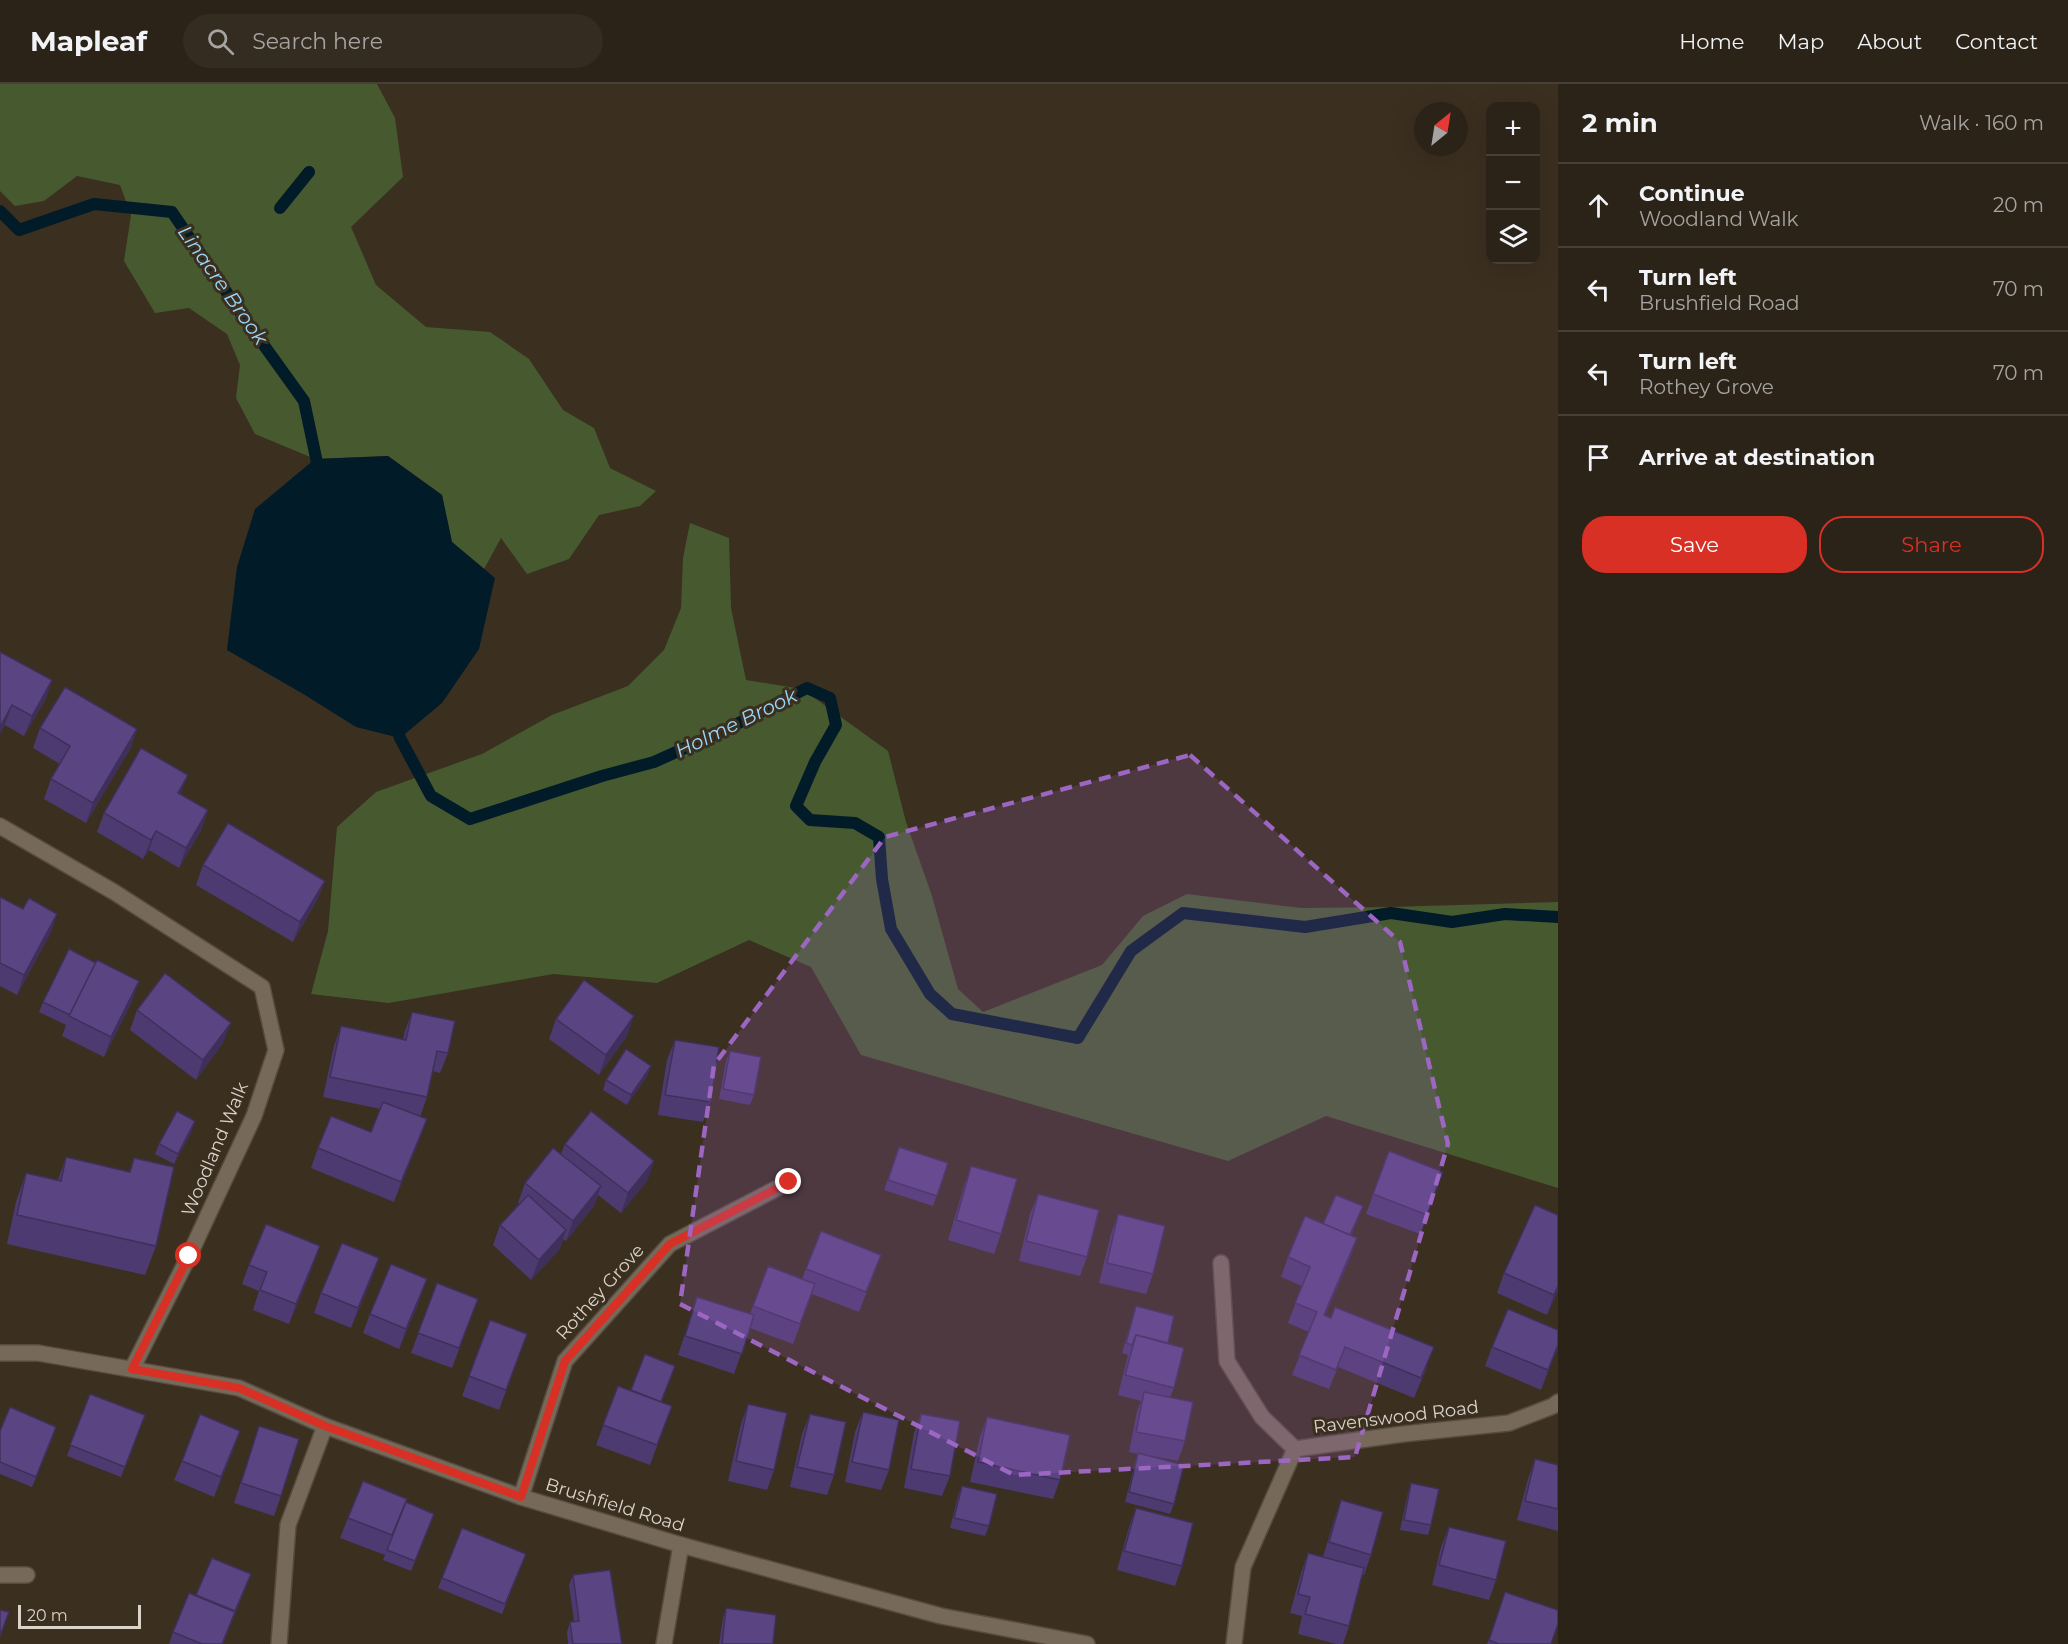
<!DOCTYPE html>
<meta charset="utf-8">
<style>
:root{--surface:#2c2318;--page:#342b21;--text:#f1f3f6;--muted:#a6a4a2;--line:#484037;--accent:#d93025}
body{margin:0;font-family:Montserrat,sans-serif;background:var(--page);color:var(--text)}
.controls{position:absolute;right:18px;top:18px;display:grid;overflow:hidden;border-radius:12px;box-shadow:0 6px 24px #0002}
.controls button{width:54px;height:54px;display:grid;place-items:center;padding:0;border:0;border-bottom:2px solid var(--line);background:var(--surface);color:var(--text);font:30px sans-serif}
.compass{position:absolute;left:1414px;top:18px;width:54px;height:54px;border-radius:50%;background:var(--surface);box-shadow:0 6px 24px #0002;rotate:30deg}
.scale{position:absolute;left:18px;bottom:15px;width:123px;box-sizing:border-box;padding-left:6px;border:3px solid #dad3ca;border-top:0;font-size:16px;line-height:21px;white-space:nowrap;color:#dad3ca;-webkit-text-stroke:4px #3b2f20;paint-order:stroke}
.stop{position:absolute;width:18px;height:18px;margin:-14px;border:4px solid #d93025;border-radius:50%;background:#fff}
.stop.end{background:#d93025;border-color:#fff;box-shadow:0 2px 6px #0008}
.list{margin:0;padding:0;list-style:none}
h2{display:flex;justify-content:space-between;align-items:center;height:78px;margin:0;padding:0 24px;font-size:26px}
h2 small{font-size:20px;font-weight:400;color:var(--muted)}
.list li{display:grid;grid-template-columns:39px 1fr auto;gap:18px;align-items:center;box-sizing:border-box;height:84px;padding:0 24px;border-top:2px solid var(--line)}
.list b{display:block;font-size:22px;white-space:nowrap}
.list p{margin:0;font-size:20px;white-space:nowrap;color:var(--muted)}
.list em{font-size:20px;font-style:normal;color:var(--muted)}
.actions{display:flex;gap:12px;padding:18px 24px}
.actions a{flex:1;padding:14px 0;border:2px solid var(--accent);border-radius:24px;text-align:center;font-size:21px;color:var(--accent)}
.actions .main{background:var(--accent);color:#fff}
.icon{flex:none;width:33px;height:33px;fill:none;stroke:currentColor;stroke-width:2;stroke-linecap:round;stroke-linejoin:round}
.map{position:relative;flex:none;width:1558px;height:1560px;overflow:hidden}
header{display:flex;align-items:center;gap:36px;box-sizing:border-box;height:84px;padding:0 30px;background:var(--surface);border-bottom:2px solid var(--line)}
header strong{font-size:28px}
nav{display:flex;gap:33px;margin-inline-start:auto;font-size:21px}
.search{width:420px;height:54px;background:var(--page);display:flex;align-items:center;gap:15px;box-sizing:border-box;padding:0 21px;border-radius:33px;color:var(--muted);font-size:22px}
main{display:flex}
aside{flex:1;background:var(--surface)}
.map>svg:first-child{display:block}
</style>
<header>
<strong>Mapleaf</strong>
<div class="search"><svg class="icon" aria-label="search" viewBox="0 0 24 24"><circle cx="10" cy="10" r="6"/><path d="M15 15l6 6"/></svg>Search here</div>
<nav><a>Home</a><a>Map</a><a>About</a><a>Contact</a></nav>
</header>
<main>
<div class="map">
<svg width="1558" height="1560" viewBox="0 0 1558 1560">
<rect width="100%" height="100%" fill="#3b2f20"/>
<g fill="#475a2f">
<polygon points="0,0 377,0 395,34 403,93 351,143 376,201 426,243 490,248 529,275 563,326 594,344 610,384 656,407 640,422 599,431 569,475 527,490 501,454 484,485 452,458 442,411 388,372 315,375 255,350 236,314 240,281 227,250 189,224 155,229 124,177 131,131 120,101 77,92 44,117 15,122 0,107"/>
<polygon points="690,439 729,454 731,524 746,596 802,605 888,667 906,738 932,812 958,905 983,928 1102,881 1143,832 1187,810 1301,824 1390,823 1558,818 1558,1104 1326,1032 1228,1077 861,971 811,883 749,856 657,899 553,890 389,919 311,910 328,847 337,743 376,708 482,670 552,631 628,602 664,566 681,524 683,474"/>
</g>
<polygon fill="#021b28" points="388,372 442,411 452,458 495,494 479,565 442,619 400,654 356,643 305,611 227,566 237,483 255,425 315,375"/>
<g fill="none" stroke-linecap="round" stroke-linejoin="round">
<g stroke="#021b28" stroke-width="12">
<polyline points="280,124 309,88"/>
<polyline points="0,127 19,146 94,120 172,128 240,228 304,317 319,388"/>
<polyline points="396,640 400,654 431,712 470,735 602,692 654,678 725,646 807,604 830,614 836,641 815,678 796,722 810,736 855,739 879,753 882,795 891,845 930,910 952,930 1078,954 1131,867 1183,829 1305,843 1391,829 1452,838 1505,830 1558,833"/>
</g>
<defs>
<polyline id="lane" points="0,1491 27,1491"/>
<g id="street">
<polyline points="0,742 114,808 262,903 276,966 254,1032 189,1172 132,1285"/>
<polyline points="1221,1179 1227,1277 1262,1333 1295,1365"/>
<polyline points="0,1269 38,1269 239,1304 325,1342 521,1413 681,1461 941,1532 1087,1560"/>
<polyline points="521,1413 565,1277 670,1160 789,1098"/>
<polyline points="279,1560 288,1441 325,1342"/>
<polyline points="664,1560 681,1461"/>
<polyline points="1234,1560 1243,1483 1295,1365 1403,1350 1509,1339 1553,1322 1558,1318"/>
</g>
</defs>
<use href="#lane" stroke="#564c3e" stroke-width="18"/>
<use href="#street" stroke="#564c3e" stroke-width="18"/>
<use href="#lane" stroke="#776959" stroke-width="15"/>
<use href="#street" stroke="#776959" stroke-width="15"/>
</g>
<g fill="#4d3a70">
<polygon points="0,568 52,596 45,616 24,652 5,641 0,650"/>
<polygon points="40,644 137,645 130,665 86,739 44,715 51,695 60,680 33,664"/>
<polygon points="181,710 208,726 201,746 179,784 149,766 143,775 97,748 104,729"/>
<polygon points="203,781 325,797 317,816 293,858 196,801"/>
<polygon points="0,813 23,825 57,830 50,850 17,911 0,902"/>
<polygon points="132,917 104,973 62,952 66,941 39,928 43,918"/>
<polygon points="137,926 223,959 196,996 130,946"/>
<polygon points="412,928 448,969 440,989 433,987 427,1013 420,1033 427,1035 394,1118 311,1084 318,1064 371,1048 381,1025 323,1013 334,962 341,942 403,955 405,947"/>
<polygon points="556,935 627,952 599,991 549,955"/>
<polygon points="675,956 710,1018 703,1038 658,1031 667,976"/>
<polygon points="730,967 754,1011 750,1021 719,1015 726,977"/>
<polygon points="651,982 647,992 627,1021 603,1006 606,996"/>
<polygon points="192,1047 174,1080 155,1070 159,1060"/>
<polygon points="565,1060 654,1077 647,1097 621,1129 598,1111 594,1122 566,1157 563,1155 559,1166 531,1196 493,1161 500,1141 519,1120 518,1119 525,1099 561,1070"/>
<polygon points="899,1063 948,1079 933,1122 884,1106"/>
<polygon points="1389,1067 1443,1088 1420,1150 1366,1130"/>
<polygon points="66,1073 129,1088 134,1074 156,1162 145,1191 7,1160 16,1118 26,1089 58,1096"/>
<polygon points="971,1082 1001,1150 994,1170 948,1156 964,1102"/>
<polygon points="1038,1110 1087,1173 1080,1192 1019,1177 1030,1130"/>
<polygon points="1118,1130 1153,1190 1146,1210 1099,1199 1111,1150"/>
<polygon points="1558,1131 1558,1206 1547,1231 1497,1209 1504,1189"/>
<polygon points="1359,1132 1351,1152 1357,1154 1350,1174 1325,1232 1427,1283 1414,1314 1338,1283 1329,1305 1292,1291 1309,1248 1288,1239 1302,1202 1281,1193 1288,1173 1323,1140"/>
<polygon points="821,1147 881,1171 859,1228 812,1210 793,1260 750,1244 734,1290 678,1271 697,1213 750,1230 768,1182 802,1195"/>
<polygon points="249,1181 313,1182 289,1240 253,1226 259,1207 242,1200"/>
<polygon points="372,1194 351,1244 314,1229 321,1209"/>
<polygon points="437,1199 478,1215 452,1284 411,1269"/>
<polygon points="420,1215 399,1265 363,1249 370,1230"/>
<polygon points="1136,1222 1168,1259 1174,1304 1170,1313 1185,1357 1178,1377 1147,1371 1174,1420 1170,1430 1125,1418 1135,1379 1138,1370 1129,1368 1137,1327 1141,1317 1118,1311 1128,1271 1122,1269"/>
<polygon points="490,1236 527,1250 499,1326 462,1312"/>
<polygon points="1558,1246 1558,1263 1541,1306 1485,1282 1492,1263"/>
<polygon points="645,1270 661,1319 672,1322 650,1381 596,1361 618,1302 631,1307"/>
<polygon points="90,1310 145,1331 121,1393 67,1372"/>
<polygon points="748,1320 774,1386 767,1406 728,1397 741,1340"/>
<polygon points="863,1328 889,1386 881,1406 845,1398 855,1348"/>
<polygon points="810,1330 834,1391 827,1411 790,1403 802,1350"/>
<polygon points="921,1330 950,1392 942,1412 904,1404 914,1349"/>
<polygon points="987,1333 1060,1396 1053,1415 970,1398 980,1353"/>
<polygon points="259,1342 281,1412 274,1432 234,1419"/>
<polygon points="0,1347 53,1353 32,1403 0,1390"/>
<polygon points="233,1367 214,1413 174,1396 182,1377"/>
<polygon points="1535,1375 1558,1381 1558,1447 1517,1436 1528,1395"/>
<polygon points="1411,1399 1431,1441 1428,1451 1400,1446 1408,1409"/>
<polygon points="962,1402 989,1442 985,1452 950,1444 958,1412"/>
<polygon points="1341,1416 1371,1471 1364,1491 1362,1491 1349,1542 1343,1560 1336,1560 1298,1550 1302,1532 1290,1529 1301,1489 1308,1469 1323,1473 1334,1436"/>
<polygon points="406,1418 434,1430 411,1487 383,1476 385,1471 340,1454 348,1434"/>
<polygon points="1136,1424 1182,1482 1175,1502 1117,1486 1129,1443"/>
<polygon points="1449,1443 1496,1496 1489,1516 1432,1501 1441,1463"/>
<polygon points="526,1470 502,1530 438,1504 442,1494"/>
<polygon points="212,1474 251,1490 223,1560 169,1560 173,1548 196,1512"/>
<polygon points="573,1491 622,1560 568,1560 567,1548 570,1538 574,1537 569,1501"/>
<polygon points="1505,1508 1551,1560 1487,1560"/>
<polygon points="726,1524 773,1560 719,1560 723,1534"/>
</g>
<g fill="#3f305b">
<polygon points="52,596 45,616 24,652 32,632"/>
<polygon points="12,621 5,641 0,650 0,643"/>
<polygon points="137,645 130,665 86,739 93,719"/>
<polygon points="188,691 180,711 178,709"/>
<polygon points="208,726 201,746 179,784 186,764"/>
<polygon points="156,747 149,766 143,775 151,756"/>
<polygon points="325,797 317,816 293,858 300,838"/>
<polygon points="57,830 50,850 17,911 24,891"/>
<polygon points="139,897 132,917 104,973 111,953"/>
<polygon points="634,932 627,952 599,991 606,971"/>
<polygon points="231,939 223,959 196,996 203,976"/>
<polygon points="651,982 647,992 627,1021 631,1011"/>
<polygon points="427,1035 420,1055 394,1118 401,1098"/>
<polygon points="195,1037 192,1047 174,1080 178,1070"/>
<polygon points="654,1077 647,1097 621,1129 628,1109"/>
<polygon points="601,1102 594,1122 566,1157 573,1137"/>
<polygon points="566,1146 559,1166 531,1196 539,1176"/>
<polygon points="1357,1154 1350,1174 1317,1251 1324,1231"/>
<polygon points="320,1162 313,1182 289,1240 296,1220"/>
<polygon points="379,1174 372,1194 351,1244 358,1224"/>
<polygon points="427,1195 420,1215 399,1265 406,1245"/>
<polygon points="1558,1202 1558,1206 1547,1231 1554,1211"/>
<polygon points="1558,1261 1558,1263 1541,1306 1548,1286"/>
<polygon points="240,1347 233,1367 214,1413 221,1393"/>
</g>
<g fill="#5a4482" stroke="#3f305b" stroke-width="1.5">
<polygon points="0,568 52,596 32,632 12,621 0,643"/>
<polygon points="65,603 137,645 93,719 51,695 70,662 40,644"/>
<polygon points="141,664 188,691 178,709 208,726 186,764 156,747 151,756 104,729"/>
<polygon points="228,739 325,797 300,838 203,781"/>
<polygon points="0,813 23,825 29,814 57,830 24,891 0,879"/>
<polygon points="69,865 96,879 70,931 43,918"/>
<polygon points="97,876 139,897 111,953 69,932"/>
<polygon points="165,889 231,939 203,976 137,926"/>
<polygon points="584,896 634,932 606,971 556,935"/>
<polygon points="412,928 455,937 448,969 437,967 427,1013 330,993 341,942 406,956"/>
<polygon points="675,956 719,963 710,1018 665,1011"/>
<polygon points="626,965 651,982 631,1011 606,996"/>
<polygon points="730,967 761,973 754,1011 723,1005"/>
<polygon points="383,1018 427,1035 401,1098 318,1064 331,1032 371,1048"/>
<polygon points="177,1027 195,1037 178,1070 159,1060"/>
<polygon points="591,1027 654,1077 628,1109 565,1060"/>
<polygon points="899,1063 948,1079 937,1112 888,1096"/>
<polygon points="553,1064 601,1102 573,1137 525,1099"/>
<polygon points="1389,1067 1443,1088 1427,1131 1373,1110"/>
<polygon points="66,1073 130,1088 134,1074 174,1083 156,1162 17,1131 26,1089 61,1097"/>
<polygon points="971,1082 1017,1095 1001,1150 956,1136"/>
<polygon points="1038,1110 1099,1126 1087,1173 1026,1157"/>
<polygon points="528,1111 566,1146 539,1176 500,1141"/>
<polygon points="1336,1111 1363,1122 1350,1151 1323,1140"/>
<polygon points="1535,1121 1558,1131 1558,1202 1554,1211 1504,1189"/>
<polygon points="1118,1130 1165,1142 1153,1190 1107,1179"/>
<polygon points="1305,1132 1357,1154 1324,1231 1331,1234 1335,1223 1434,1263 1421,1294 1345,1263 1336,1286 1299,1271 1317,1228 1295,1219 1310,1183 1288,1173"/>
<polygon points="266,1140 320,1162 296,1220 260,1206 267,1188 249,1181"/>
<polygon points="821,1147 881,1171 866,1208 806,1185"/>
<polygon points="342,1159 379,1174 358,1224 321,1209"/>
<polygon points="391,1180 427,1195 406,1245 370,1230"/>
<polygon points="768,1182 815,1200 800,1240 753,1222"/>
<polygon points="437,1199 478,1215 459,1264 418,1249"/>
<polygon points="697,1213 754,1231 742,1270 685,1252"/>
<polygon points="1136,1222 1174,1232 1168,1259 1136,1251 1132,1261 1126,1259"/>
<polygon points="1508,1225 1558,1246 1558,1261 1548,1286 1492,1263"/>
<polygon points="490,1236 527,1250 506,1306 469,1292"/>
<polygon points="1136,1251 1184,1264 1174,1304 1125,1291"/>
<polygon points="645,1270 675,1282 661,1318 631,1306"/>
<polygon points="618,1302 672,1322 657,1361 603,1341"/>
<polygon points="1144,1308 1193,1318 1185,1357 1136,1348"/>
<polygon points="90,1310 145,1331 125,1383 70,1361"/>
<polygon points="748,1320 787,1329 774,1386 736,1377"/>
<polygon points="10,1323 56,1343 36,1393 0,1378 0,1347"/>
<polygon points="863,1328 899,1336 889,1386 852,1378"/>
<polygon points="200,1330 240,1347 221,1393 182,1377"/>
<polygon points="810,1330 846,1338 834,1391 797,1383"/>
<polygon points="921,1330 960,1337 950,1392 911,1385"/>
<polygon points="987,1333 1070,1351 1060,1396 978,1378"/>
<polygon points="259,1342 299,1355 281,1412 241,1399"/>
<polygon points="1138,1369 1184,1381 1174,1420 1129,1408"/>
<polygon points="1535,1375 1558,1381 1558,1425 1525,1417"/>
<polygon points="363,1397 407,1415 392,1451 348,1434"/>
<polygon points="1411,1399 1439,1405 1431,1441 1404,1436"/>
<polygon points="962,1402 997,1410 989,1442 954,1434"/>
<polygon points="1341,1416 1383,1428 1371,1471 1329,1458"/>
<polygon points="406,1418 434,1430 415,1477 387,1466"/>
<polygon points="1136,1424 1193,1439 1182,1482 1124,1467"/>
<polygon points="1449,1443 1506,1457 1496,1496 1439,1481"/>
<polygon points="462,1444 526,1470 505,1520 442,1494"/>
<polygon points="1308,1469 1364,1484 1349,1542 1305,1530 1310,1513 1298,1510"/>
<polygon points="212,1474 251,1490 235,1527 196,1511"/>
<polygon points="610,1486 622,1560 573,1560 570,1538 579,1537 573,1491"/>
<polygon points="1505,1508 1558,1526 1558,1540 1551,1560 1499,1560 1489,1556"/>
<polygon points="189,1509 235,1528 222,1560 202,1560 173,1548"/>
<polygon points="726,1524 776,1531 773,1560 722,1560"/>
<polygon points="0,1526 9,1528 0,1552"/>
</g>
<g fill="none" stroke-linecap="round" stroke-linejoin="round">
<polyline stroke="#d93025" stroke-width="8" points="189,1172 132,1285 239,1304 325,1342 521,1413 565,1277 670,1160 789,1098"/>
</g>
<path fill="#9c66c3" fill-opacity="0.2" stroke="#9c66c3" stroke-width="4.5" stroke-dasharray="12 8" stroke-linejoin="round" d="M1190 671 1400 858 1448 1060 1355 1373 1014 1391 680 1220 714 981 885 753Z"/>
<g text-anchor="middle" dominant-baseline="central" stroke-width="6" stroke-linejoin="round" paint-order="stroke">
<g font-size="18" fill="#dad3ca" stroke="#3b2f20">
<text transform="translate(215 1065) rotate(-67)">Woodland Walk</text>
<text transform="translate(600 1208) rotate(-48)">Rothey Grove</text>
<text transform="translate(1396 1333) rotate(-7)">Ravenswood Road</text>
<text transform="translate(615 1421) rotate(17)">Brushfield Road</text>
</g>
<g font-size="20" font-style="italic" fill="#99d6f9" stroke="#3b2f20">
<text transform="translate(223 201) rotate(55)">Linacre Brook</text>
<text transform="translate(736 639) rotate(-26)">Holme Brook</text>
</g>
</g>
</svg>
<div class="controls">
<button>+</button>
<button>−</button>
<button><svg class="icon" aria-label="layers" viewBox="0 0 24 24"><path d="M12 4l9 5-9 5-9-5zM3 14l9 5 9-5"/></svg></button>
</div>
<svg class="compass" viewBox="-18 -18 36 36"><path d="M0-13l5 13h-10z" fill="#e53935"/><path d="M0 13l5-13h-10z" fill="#a6a4a2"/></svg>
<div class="scale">20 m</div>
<div class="stop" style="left:189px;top:1172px"></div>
<div class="stop end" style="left:789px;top:1098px"></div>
</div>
<aside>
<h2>2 min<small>Walk · 160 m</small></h2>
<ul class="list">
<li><svg class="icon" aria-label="ahead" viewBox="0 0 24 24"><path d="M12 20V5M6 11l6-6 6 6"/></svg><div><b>Continue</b><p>Woodland Walk</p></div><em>20 m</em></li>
<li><svg class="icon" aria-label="left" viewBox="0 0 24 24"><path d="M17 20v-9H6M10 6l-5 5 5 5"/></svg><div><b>Turn left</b><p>Brushfield Road</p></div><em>70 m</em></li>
<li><svg class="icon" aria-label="left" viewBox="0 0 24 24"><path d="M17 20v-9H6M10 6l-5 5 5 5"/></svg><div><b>Turn left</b><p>Rothey Grove</p></div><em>70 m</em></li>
<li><svg class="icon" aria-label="arrive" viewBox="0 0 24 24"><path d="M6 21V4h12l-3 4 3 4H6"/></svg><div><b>Arrive at destination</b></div></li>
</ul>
<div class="actions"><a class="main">Save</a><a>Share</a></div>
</aside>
</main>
